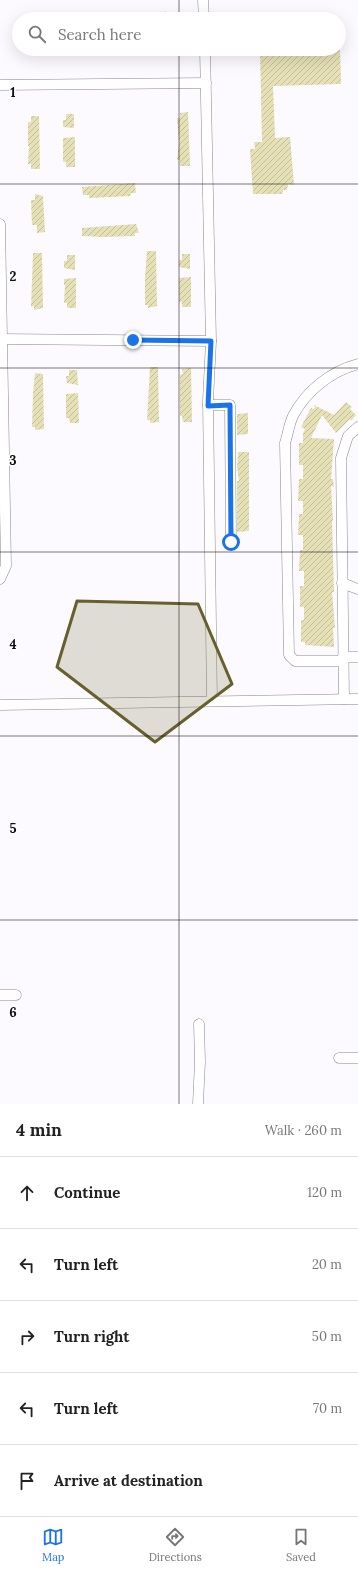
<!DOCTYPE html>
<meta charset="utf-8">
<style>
:root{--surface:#fff;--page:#f6f6f6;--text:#222;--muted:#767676;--line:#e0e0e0;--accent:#1a73e8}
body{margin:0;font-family:Lora,serif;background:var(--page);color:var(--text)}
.stop{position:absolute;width:12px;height:12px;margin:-9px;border:3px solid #1a73e8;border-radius:50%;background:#fff}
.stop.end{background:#1a73e8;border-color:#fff;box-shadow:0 1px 4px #0008}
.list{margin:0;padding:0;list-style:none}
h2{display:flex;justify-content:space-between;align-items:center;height:52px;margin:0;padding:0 16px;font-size:17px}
h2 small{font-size:13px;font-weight:400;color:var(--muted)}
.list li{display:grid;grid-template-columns:26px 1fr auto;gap:12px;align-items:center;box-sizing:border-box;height:72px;padding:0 16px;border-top:1px solid var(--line)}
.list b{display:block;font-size:15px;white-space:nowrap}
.list em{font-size:13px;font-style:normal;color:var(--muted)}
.icon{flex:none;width:22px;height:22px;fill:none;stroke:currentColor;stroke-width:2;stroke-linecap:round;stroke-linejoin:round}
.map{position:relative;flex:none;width:358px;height:1104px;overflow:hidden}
.search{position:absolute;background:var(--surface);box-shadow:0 4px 16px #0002;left:12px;right:12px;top:12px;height:44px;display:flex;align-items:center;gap:10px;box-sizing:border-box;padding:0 14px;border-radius:22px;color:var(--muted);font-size:15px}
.sheet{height:412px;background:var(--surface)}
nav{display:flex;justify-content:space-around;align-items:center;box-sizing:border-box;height:56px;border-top:1px solid var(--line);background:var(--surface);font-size:11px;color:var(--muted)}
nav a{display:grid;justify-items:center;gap:2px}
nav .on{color:var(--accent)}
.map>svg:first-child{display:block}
</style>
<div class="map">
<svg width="358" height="1104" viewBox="0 0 358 1104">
<defs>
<pattern id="building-hatch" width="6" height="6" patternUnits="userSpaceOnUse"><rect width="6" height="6" fill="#e5e0b6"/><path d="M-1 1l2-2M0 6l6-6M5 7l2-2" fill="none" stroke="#c3bf9b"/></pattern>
</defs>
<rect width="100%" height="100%" fill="#fdfaff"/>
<g fill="url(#building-hatch)">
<polygon points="165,11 173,19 160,19"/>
<polygon points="260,49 340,49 341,84 273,86 275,138 290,137 294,185 288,184 287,190 283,190 282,194 253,194 250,149 255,149 254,142 262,142"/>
<polygon points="188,112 190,166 180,166 180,160 177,160 179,143 177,118 180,118 180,113"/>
<polygon points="66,114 74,114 74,128 63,127 63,120 66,120"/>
<polygon points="31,116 39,116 40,169 31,169 31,164 28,164 29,146 28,146 28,122 31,122"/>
<polygon points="75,137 75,167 66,167 66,162 63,162 63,138"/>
<polygon points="135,183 136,193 130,193 131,196 89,198 89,195 83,195 82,187"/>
<polygon points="35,194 43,196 45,232 37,233 37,225 32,225 31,200 35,200"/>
<polygon points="136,224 139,233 135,233 135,236 102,237 82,236 82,228"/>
<polygon points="147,251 156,251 157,306 148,308 148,305 145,305 145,278"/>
<polygon points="33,253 42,253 43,308 34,310 34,306 31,307"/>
<polygon points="182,254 190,254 190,269 179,267 179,260 182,260"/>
<polygon points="67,255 75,255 75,270 64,268 64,261 67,261"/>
<polygon points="191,277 191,307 182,307 182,302 179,302 179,278"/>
<polygon points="76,278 76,308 67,308 67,303 64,303 65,285 64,285 64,279"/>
<polygon points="150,367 158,367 159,422 150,423 150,420 147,420"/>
<polygon points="191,368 192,422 183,422 182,416 180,416 180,375 183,374 182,369"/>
<polygon points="69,370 77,370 78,385 67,383 66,376 69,376"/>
<polygon points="35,373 43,374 44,429 35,430 35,427 32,427 33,393"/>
<polygon points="78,393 79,423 70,423 69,418 66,418 66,394"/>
<polygon points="346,402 352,407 350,409 356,415 351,421 350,419 336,433 322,415 311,438 334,439 331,479 333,479 334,487 331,486 333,521 332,520 334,592 332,592 335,628 333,628 334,647 305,645 305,642 301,642 301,620 304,620 304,607 300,607 300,586 304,586 304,571 299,571 300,550 303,550 303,535 298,535 299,514 303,514 303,501 298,501 299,479 303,479 303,465 299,465 299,443 303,443 303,433 305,429 301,427 311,408 314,409 315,407 314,405 334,415"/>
<polygon points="248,413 248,434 237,435 237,414"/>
<polygon points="238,452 249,452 249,531 237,532 237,481 239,481 237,467"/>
</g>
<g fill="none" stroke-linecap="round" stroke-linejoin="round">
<defs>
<g id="minor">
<polyline points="203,0 204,19"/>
<polyline points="205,49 211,341 208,401 212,701"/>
<polyline points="0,85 206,83"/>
<polyline points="0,224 6,566 0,579"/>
<polyline points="0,339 211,341"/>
<polyline points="208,405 230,405 231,543"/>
<polyline points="342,583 358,589"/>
<polyline points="343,657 358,657"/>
<path d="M343 661H295L289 655 285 443C288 434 289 424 293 416 306 391 331 371 358 364"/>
<polyline points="344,699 341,458 348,436 358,427"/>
<polyline points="0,705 358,699"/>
<polyline points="0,995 16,995"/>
<polyline points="339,1058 358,1058"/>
<polyline points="198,1104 200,1062 199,1024"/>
</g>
</defs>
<use href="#minor" stroke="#8a878b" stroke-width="11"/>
<use href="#minor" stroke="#fff" stroke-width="10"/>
</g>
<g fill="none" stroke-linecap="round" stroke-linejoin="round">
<polyline stroke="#1a73e8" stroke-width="5" points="133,340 211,341 208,406 230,405 231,542"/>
</g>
<path fill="#67602d" fill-opacity="0.2" stroke="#67602d" stroke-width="3" stroke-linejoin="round" d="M77 601 198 604 232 684 155 742 57 667Z"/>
<path fill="none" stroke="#0e0d0f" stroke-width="1" stroke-opacity="0.55" d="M179 0V19M179 49V1104M0 184H358M0 368H358M0 552H358M0 736H358M0 920H358"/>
<g font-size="13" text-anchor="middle" font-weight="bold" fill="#0e0d0f" stroke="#fff" stroke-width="3" stroke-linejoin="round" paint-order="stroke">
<text x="13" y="97">1</text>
<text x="13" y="281">2</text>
<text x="13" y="465">3</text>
<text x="13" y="649">4</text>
<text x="13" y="833">5</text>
<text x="13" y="1017">6</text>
</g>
</svg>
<div class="stop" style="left:231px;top:542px"></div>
<div class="stop end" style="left:133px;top:340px"></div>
<div class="search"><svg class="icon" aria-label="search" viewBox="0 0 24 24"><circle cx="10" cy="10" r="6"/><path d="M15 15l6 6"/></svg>Search here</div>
</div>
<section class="sheet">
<h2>4 min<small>Walk · 260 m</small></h2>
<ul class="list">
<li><svg class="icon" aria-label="ahead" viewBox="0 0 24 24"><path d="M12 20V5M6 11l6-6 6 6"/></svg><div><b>Continue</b></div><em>120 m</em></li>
<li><svg class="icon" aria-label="left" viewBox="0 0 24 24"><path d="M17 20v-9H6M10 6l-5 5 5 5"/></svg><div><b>Turn left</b></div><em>20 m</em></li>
<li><svg class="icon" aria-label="right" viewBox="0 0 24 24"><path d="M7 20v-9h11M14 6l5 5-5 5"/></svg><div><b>Turn right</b></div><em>50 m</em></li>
<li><svg class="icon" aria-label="left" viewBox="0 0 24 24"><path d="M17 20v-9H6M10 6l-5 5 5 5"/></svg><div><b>Turn left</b></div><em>70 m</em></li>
<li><svg class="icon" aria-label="arrive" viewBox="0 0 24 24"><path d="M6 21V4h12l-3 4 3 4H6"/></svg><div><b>Arrive at destination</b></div></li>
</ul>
</section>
<nav>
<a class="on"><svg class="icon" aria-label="map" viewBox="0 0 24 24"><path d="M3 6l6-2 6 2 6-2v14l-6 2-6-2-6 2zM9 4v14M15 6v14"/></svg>Map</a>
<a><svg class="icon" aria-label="directions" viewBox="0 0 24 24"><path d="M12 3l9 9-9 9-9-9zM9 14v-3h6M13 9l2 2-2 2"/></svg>Directions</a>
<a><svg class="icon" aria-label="saved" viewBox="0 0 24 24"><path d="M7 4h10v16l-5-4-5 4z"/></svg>Saved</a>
</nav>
